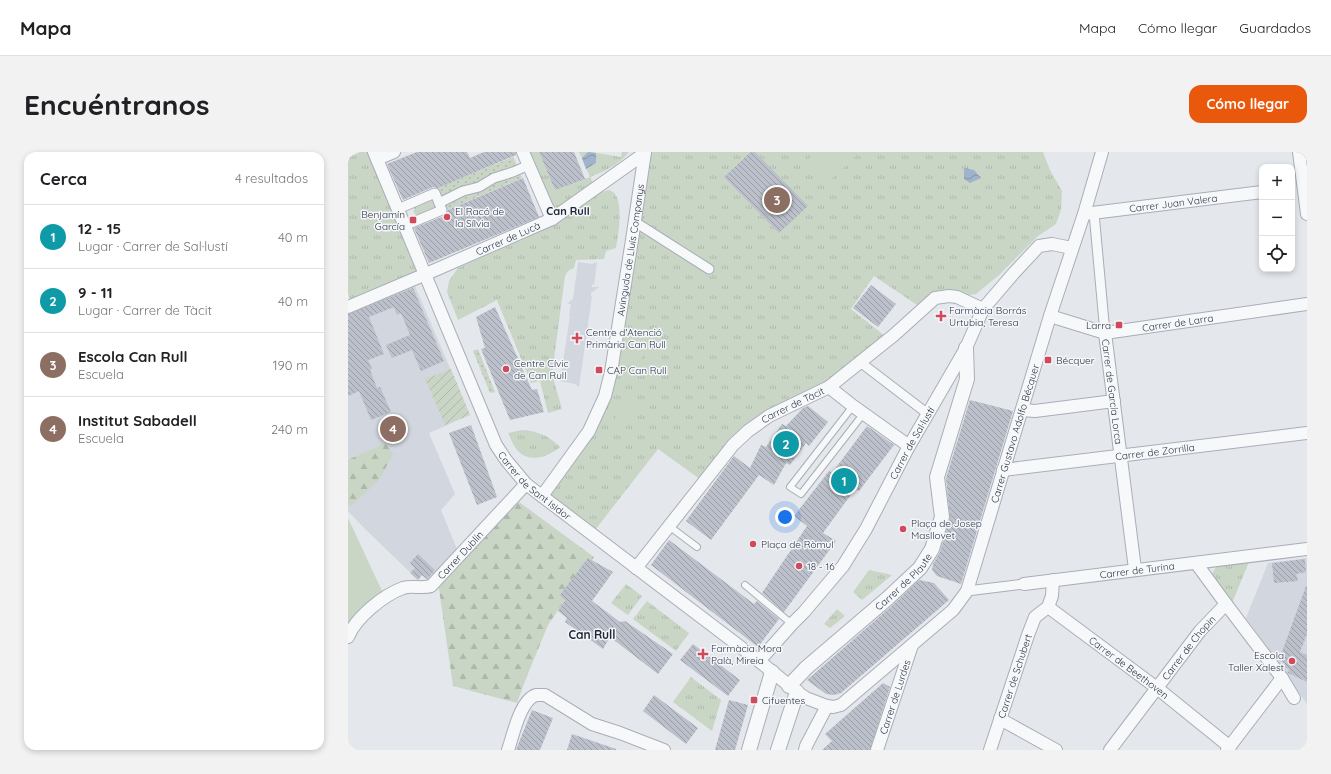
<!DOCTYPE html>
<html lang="es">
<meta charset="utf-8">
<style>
:root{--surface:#fff;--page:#f2f2f2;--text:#202124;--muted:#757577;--line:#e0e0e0;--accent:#ea580c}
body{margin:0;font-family:Quicksand,sans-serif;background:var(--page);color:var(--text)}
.controls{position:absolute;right:12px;top:12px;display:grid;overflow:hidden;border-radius:8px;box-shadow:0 2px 6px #0003}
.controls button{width:36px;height:36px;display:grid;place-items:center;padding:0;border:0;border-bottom:1px solid var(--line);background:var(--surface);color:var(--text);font:20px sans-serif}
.you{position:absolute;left:437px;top:365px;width:14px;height:14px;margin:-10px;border:3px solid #fff;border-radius:50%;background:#1a73e8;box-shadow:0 0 0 6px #1a73e833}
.badge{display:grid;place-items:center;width:26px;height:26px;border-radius:50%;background:var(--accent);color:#fff;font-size:13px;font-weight:700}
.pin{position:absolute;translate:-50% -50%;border:2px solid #fff;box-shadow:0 1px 4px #0006}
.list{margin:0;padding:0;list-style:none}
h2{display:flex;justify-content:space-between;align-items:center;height:52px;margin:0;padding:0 16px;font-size:17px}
h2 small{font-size:13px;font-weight:400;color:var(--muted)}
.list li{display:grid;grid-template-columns:26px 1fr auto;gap:12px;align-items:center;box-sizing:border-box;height:64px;padding:0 16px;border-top:1px solid var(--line)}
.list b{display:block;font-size:15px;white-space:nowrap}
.list p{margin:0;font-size:13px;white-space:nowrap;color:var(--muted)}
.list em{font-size:13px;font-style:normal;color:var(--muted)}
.icon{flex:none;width:22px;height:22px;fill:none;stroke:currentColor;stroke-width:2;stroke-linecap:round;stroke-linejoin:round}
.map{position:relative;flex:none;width:959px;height:598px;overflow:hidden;border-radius:12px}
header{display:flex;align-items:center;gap:24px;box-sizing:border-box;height:56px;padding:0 20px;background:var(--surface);border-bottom:1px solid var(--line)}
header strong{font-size:19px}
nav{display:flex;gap:22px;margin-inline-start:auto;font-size:14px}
.intro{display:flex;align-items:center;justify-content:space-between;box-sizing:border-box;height:96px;padding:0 24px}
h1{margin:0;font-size:28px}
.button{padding:10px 18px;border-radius:12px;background:var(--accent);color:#fff;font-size:14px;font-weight:700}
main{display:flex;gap:24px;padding:0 24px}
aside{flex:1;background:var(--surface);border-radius:12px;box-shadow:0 2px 6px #0003}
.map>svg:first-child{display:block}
</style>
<header>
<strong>Mapa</strong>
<nav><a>Mapa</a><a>Cómo llegar</a><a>Guardados</a></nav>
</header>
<div class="intro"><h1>Encuéntranos</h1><a class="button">Cómo llegar</a></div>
<main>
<aside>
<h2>Cerca<small>4 resultados</small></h2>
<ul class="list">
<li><span class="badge" style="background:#0f9aa8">1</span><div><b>12 - 15</b><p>Lugar · Carrer de Sal·lustí</p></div><em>40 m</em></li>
<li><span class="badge" style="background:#0f9aa8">2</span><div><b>9 - 11</b><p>Lugar · Carrer de Tàcit</p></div><em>40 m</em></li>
<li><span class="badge" style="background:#8d6e63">3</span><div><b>Escola Can Rull</b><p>Escuela</p></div><em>190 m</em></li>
<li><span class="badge" style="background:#8d6e63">4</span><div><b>Institut Sabadell</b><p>Escuela</p></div><em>240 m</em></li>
</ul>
</aside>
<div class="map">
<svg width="959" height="598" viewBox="0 0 959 598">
<defs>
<pattern id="grass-dots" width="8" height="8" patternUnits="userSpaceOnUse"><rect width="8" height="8" fill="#c9d6c5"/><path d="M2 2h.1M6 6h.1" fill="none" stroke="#adb8ab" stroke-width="1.8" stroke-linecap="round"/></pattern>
<pattern id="forest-firs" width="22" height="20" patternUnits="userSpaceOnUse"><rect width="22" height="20" fill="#c9d6c5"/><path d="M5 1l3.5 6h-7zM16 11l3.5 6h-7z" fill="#adb8ab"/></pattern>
<pattern id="park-tufts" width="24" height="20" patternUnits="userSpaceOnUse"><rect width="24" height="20" fill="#c9d6c5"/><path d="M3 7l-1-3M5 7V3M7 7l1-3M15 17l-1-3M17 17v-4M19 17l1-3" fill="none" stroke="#adb8ab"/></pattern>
<pattern id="garden-furrows" width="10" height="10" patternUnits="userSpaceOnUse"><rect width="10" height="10" fill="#c9d6c5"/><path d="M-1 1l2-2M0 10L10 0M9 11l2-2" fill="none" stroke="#adb8ab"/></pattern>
<pattern id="water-waves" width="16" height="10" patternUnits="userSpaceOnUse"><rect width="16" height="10" fill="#9fb4cc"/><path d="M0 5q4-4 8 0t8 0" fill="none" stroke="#8293a7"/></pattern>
<pattern id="building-back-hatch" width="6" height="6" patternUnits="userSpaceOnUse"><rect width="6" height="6" fill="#bbc0ca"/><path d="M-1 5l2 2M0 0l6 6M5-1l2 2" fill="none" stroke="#989da6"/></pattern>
</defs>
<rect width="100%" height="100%" fill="#e4e7ec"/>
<g fill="#d2d6de">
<polygon points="230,110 244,112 249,110 246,133 244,132 244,135 251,135 243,141 243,144 244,144 231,235 227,232 212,229 222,164 221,163 223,152 219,152 225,147"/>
<polygon points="64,127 122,263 81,281 107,342 93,358 109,397 80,429 74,423 70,428 15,375 0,359 0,155"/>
<polygon points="959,406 959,552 898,466 920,411"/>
</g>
<g fill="url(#grass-dots)">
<polygon points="165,5 169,13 138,28 96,44 91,41 89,36"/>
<polygon points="172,21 174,26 99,58 98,54 103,49"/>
<polygon points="130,197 147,240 142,241 125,199"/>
</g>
<g fill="url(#forest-firs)">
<polygon points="37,291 45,302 31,328 2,355 0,353 0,308"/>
<polygon points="171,350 246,405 200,473 177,529 169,551 105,534 90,430"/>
</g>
<g fill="url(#park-tufts)">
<polygon points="12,0 22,0 70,119 3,149 0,142 0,6"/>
<path d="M182 0H191L207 38 242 25 231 0H243L273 5 274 0H281C271 13 257 19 242 25L245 31 208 61Z"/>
<polygon points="297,0 695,0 702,18 714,39 713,58 708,72 690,84 651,123 628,142 609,145 601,144 575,157 526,124 503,157 537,184 512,210 421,264 356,330 310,297 244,382 194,344 257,244"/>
<path d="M261 38C278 42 270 83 268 96L258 99 256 107 228 108 226 116 220 119 217 124 204 222 214 257 200 261 192 229 183 231 149 148 110 168 99 140 101 129 110 116 143 101 205 70 251 41Z"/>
<path d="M86 44 91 57 69 64C65 61 65 58 67 54Z"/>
<path d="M174 278C190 279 201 284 212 295 200 305 181 312 169 298 165 293 163 287 160 281Z"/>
<polygon points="901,410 884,451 864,422 868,415"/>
<polygon points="521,418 544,423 514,448 505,440"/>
<polygon points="278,432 294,444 280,463 263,451"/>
<polygon points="299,449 341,481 328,499 285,467"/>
<polygon points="489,457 497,464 482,476 476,472"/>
<polygon points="343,525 373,548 364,579 325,550"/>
</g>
<polygon fill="url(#garden-furrows)" points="103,217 122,263 97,273 77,227"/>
<g fill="#c9d6c5">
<polygon points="467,0 512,0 476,34 455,12"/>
<path d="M293 169 296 171C298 185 297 202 290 214L287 216C279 208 286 177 293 169Z"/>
<path d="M282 248 286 252C287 261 282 270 276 276L269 278C265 269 269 257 275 250Z"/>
<polygon points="0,366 35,441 0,476"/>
</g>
<g fill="url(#water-waves)">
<polygon points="240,0 248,1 248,11 238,17 234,6"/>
<polygon points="616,16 626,18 633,26 622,31 616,27"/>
</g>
<g fill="url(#building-back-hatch)">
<polygon points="69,0 119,0 122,6 136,0 168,0 168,3 90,36 85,35 55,48 39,12"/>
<polygon points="191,0 226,0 237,27 207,38"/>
<polygon points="403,0 407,0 460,54 431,81 376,25"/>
<polygon points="175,26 191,65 81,111 66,76 96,64 99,61 100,58"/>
<polygon points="523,133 548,152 530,175 505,156"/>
<polygon points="65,136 96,209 73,219 64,198 44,206 38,193 62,183 53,161 49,163 46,155 21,165 36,202 20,208 24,217 22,218 29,236 32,235 43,260 23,268 11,239 0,244 0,162"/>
<polygon points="147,155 184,238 189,237 196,260 162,268 133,197 137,196 128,165"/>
<polygon points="622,248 665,259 613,432 589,424 584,418 585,412 592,400 602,367 598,326"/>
<polygon points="460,254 480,270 461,294 458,291 442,313 438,311 426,333 411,323 363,388 338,369 386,304 402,316 413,293 418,295 434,272 438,274 455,256"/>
<polygon points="123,273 149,345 129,353 101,281"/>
<polygon points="519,274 546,293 511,339 507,337 475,381 488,389 436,460 414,441 459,374 446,364 481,319 484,321"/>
<polygon points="321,388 406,452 409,449 431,467 410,495 303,413"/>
<polygon points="70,402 87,418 79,427 74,423 70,428 62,421 67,416 62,411"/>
<polygon points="240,406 265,420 244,449 272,470 277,469 325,502 310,522 262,485 255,497 217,470 219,466 210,459 217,448 212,443"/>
<polygon points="957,407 958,420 948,422 950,429 926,431 924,411"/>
<polygon points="571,428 586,431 601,448 493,541 486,543 478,542 459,528 546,452"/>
<polygon points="958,434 959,434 959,482 952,500 959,503 959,530 940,521 941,517 936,515 937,511 931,508"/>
<polygon points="345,492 392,528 380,544 332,508"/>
<polygon points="535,531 542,535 522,598 474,598 484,589 477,582"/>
<polygon points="306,543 350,576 338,592 295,559"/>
<polygon points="381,548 400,553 387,598 367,598"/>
<polygon points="184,558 205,566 192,598 168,598"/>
<polygon points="224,582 268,597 268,598 219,598"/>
</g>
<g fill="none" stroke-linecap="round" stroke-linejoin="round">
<defs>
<g id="service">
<polyline points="505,254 442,335 453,342 516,261"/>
<polyline points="321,374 349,395"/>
<polyline points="397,433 444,472"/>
</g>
<g id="pedestrian">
<polyline points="50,57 87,41 91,51"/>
<polyline points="746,61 757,181"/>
<polyline points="287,70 361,117"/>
<polyline points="56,74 94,58 91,51 115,39 131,35 146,26 165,20 181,13"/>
<polyline points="512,210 580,262"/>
<polyline points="619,439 676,432"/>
</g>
<g id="minor">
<path id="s1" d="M26 0 148 293 158 308 178 332 411 509 449 540 458 546 479 554 485 555 493 553 605 458 619 439 702 164 736 62 754 0"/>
<polyline points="175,0 204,67"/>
<polyline points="951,0 959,62"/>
<polyline points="29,7 46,0"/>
<path id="s2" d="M736 62 914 40"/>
<path id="s3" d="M0 155 78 122 204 67 297 1"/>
<path id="s4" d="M702 164 757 181 959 152"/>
<path id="s5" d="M757 181 787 417"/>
<polyline points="481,235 505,254 561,294"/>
<polyline points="674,258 687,259 766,249"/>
<path id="s6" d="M655 318 959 281"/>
<path id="s7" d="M194 344 241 279 257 244 263 220 284 88 297 0"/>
<polyline points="848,411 878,452 934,526 946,546"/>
<path id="s8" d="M288 416 385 293 400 279 421 264 481 235 546 183 587 146 601 144 609 145 635 157"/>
<path id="s9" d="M676 432 959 397"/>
<path id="s10" d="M700 455 809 536 882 595"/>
<path id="s11" d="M0 485C8 465 36 443 55 436 64 433 74 437 83 434L178 332"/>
<path id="s12" d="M411 509 444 472 456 460 495 414 518 377 560 296 618 196 635 157 665 122 691 94 704 92 724 96"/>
<polyline points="652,567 708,598"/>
<path d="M160 598C165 584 172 548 188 543 190 543 194 543 197 543L244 572 272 581 316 598"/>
<polyline points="457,598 458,594 479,554"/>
<path id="s13" d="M529 598 564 493"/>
<path id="s14" d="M642 598 680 483 687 465 700 455 704 444 705 428"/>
<path id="s15" d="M762 598 852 479 878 452"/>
<polyline points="879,598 934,526"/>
</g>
<g id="tertiary">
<path id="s16" d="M441 534 458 516 540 446 572 416 584 397 594 365 589 325 619 227 618 196"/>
<polyline points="401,598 424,520"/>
<polyline points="430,598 449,540"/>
</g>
</defs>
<use href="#service" stroke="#a9aeb7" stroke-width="8"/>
<use href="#pedestrian" stroke="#a9aeb7" stroke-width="11"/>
<use href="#minor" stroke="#a9aeb7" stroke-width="14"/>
<use href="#tertiary" stroke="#a9aeb7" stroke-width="16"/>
<use href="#service" stroke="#f7f8fa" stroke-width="6"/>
<use href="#pedestrian" stroke="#f7f8fa" stroke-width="9"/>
<use href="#minor" stroke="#f7f8fa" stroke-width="12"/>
<use href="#tertiary" stroke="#f7f8fa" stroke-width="14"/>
</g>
<g fill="#d1495b" stroke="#f4f6f9" stroke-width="1.5">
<circle cx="99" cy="65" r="4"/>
<rect x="61" y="64" width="8" height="8" rx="2"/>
<path d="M591 158h4v4h4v4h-4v4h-4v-4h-4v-4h4z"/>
<rect x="767" y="169" width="8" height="8" rx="2"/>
<path d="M227 180h4v4h4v4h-4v4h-4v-4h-4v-4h4z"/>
<rect x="696" y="204" width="8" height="8" rx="2"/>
<circle cx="158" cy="217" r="4"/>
<rect x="247" y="214" width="8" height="8" rx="2"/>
<circle cx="555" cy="377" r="4"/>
<circle cx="405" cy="392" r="4"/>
<circle cx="451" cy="414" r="4"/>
<path d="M353 496h4v4h4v4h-4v4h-4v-4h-4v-4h4z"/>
<circle cx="944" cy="509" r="4"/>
<rect x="402" y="544" width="8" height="8" rx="2"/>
</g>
<g text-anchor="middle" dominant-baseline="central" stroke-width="3" stroke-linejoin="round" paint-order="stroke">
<g font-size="10" fill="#2b3445" stroke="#f4f6f9">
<text stroke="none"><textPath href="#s2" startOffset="90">Carrer Juan Valera</textPath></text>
<text stroke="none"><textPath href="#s3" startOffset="174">Carrer de Lucà</textPath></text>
<text stroke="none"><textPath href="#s7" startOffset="267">Avinguda de Lluís Companys</textPath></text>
<text stroke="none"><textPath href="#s4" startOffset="131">Carrer de Larra</textPath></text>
<text stroke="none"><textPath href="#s5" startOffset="59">Carrer de García Lorca</textPath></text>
<text stroke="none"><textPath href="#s8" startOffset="229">Carrer de Tàcit</textPath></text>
<text stroke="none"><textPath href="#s1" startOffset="1091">Carrer Gustavo Adolfo Bécquer</textPath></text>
<text stroke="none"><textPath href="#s12" startOffset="268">Carrer de Sal·lustí</textPath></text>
<text stroke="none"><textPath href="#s6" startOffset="153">Carrer de Zorrilla</textPath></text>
<text stroke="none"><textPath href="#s1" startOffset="374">Carrer de Sant Isidor</textPath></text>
<text stroke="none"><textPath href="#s11" startOffset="146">Carrer Dublín</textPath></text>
<text stroke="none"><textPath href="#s9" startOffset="114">Carrer de Turina</textPath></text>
<text stroke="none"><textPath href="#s16" startOffset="155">Carrer de Plaute</textPath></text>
<text stroke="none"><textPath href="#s15" startOffset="129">Carrer de Chopin</textPath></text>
<text stroke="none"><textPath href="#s10" startOffset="101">Carrer de Beethoven</textPath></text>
<text stroke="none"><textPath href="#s14" startOffset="78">Carrer de Schubert</textPath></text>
<text stroke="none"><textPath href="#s13" startOffset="56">Carrer de Lurdes</textPath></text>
</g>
<g font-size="10" fill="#2b3445" stroke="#f4f6f9" text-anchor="start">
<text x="107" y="59">El Racó de<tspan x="107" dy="12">la Sílvia</tspan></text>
<text x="57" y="62" text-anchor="end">Benjamín<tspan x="57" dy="12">García</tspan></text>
<text x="601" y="158">Farmàcia Borrás<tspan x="601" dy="12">Urtubia, Teresa</tspan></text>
<text x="763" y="173" text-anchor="end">Larra</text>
<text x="238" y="180">Centre d'Atenció<tspan x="238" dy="12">Primària Can Rull</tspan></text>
<text x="708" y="208">Bécquer</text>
<text x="166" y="211">Centre Cívic<tspan x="166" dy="12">de Can Rull</tspan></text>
<text x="259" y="218">CAP Can Rull</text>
<text x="563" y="371">Plaça de Josep<tspan x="563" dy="12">Masllovet</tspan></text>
<text x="413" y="392">Plaça de Ròmul</text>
<text x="459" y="414">18 - 16</text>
<text x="363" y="496">Farmàcia Mora<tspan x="363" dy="12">Palà, Mireia</tspan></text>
<text x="936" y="503" text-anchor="end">Escola<tspan x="936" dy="12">Taller Xalest</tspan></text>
<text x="414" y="548">Cifuentes</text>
</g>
<g font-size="11" font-weight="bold" fill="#1d2536" stroke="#f4f6f9">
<text x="220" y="59">Can Rull</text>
</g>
<g font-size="12" font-weight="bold" fill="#1d2536" stroke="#f4f6f9">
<text x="244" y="482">Can Rull</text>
</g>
</g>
</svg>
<div class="controls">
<button>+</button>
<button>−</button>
<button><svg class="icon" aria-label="locate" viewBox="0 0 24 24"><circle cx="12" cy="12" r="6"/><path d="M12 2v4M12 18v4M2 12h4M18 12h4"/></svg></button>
</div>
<div class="you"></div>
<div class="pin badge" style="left:496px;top:329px;background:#0f9aa8">1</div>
<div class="pin badge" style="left:438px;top:292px;background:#0f9aa8">2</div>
<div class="pin badge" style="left:429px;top:48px;background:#8d6e63">3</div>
<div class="pin badge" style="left:45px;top:277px;background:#8d6e63">4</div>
</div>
</main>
